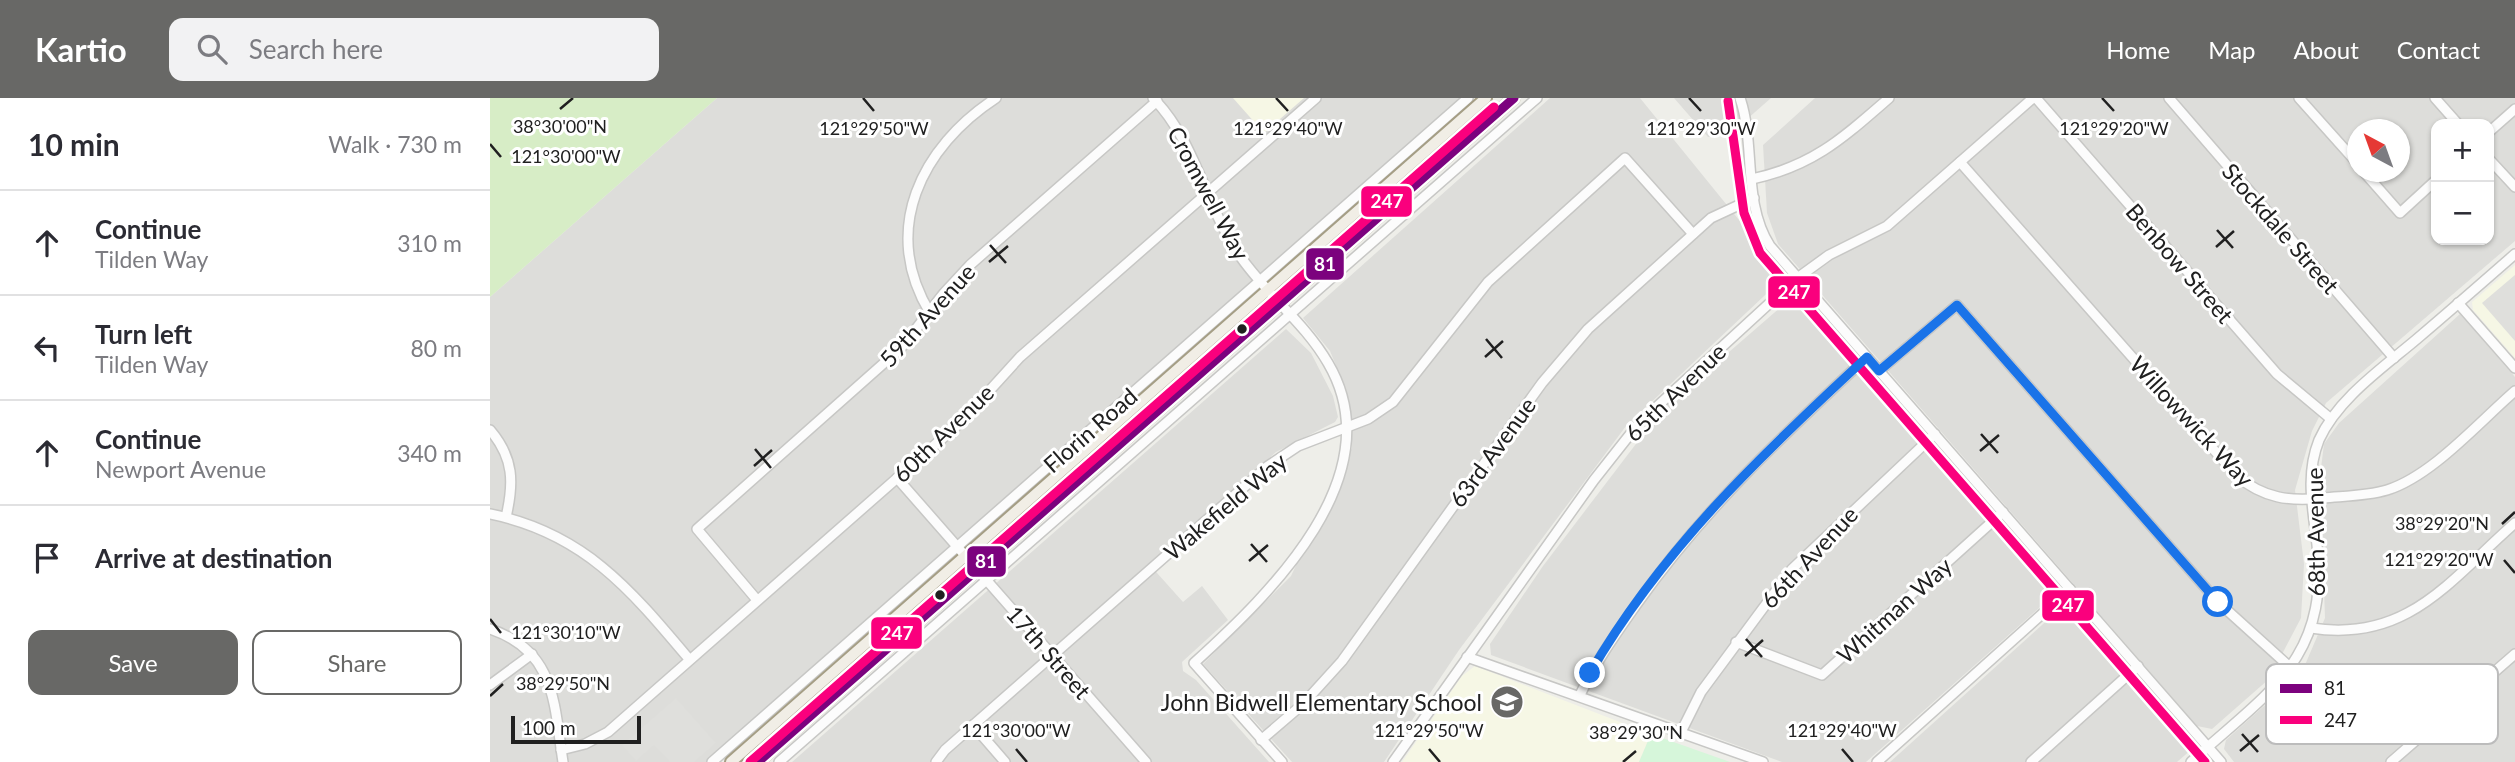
<!DOCTYPE html>
<meta charset="utf-8">
<style>
:root{--surface:#fff;--page:#f2f2f3;--text:#2b2b33;--muted:#7c7c81;--line:#e1e1e2;--accent:#686866}
body{margin:0;font-family:Lato,sans-serif;background:var(--page);color:var(--text)}
.controls{position:absolute;right:21px;top:21px;display:grid;overflow:hidden;border-radius:14px;box-shadow:0 2px 5px #0004}
.controls button{width:63px;height:63px;display:grid;place-items:center;padding:0;border:0;border-bottom:2px solid var(--line);background:var(--surface);color:var(--text);font:35px sans-serif}
.compass{position:absolute;left:1857px;top:21px;width:63px;height:63px;border-radius:50%;background:var(--surface);box-shadow:0 2px 5px #0004;rotate:319deg}
.scale{position:absolute;left:21px;bottom:18px;width:130px;box-sizing:border-box;padding-left:7px;border:4px solid #202020;border-top:0;font-size:19px;line-height:24px;white-space:nowrap;color:#202020;-webkit-text-stroke:5px #fff;paint-order:stroke}
.stop{position:absolute;width:21px;height:21px;margin:-16px;border:5px solid #1a73e8;border-radius:50%;background:#fff}
.stop.end{background:#1a73e8;border-color:#fff;box-shadow:0 2px 7px #0008}
.list{margin:0;padding:0;list-style:none}
h2{display:flex;justify-content:space-between;align-items:center;height:91px;margin:0;padding:0 28px;font-size:30px}
h2 small{font-size:23px;font-weight:400;color:var(--muted)}
.list li{display:grid;grid-template-columns:46px 1fr auto;gap:21px;align-items:center;box-sizing:border-box;height:105px;padding:0 28px;border-top:2px solid var(--line)}
.list b{display:block;font-size:26px;white-space:nowrap}
.list p{margin:0;font-size:23px;white-space:nowrap;color:var(--muted)}
.list em{font-size:23px;font-style:normal;color:var(--muted)}
.actions{display:flex;gap:14px;padding:21px 28px}
.actions a{flex:1;padding:16px 0;border:2px solid var(--accent);border-radius:14px;text-align:center;font-size:24px;color:var(--accent)}
.actions .main{background:var(--accent);color:#fff}
.icon{flex:none;width:38px;height:38px;fill:none;stroke:currentColor;stroke-width:2;stroke-linecap:round;stroke-linejoin:round}
.map{position:relative;flex:none;width:2025px;height:664px;overflow:hidden}
header{display:flex;align-items:center;gap:42px;box-sizing:border-box;height:98px;padding:0 35px;background:var(--accent);color:#fff}
header strong{font-size:33px}
nav{display:flex;gap:38px;margin-inline-start:auto;font-size:24px}
.search{width:490px;height:63px;background:var(--page);display:flex;align-items:center;gap:18px;box-sizing:border-box;padding:0 24px;border-radius:14px;color:var(--muted);font-size:26px}
main{display:flex}
aside{flex:1;background:var(--surface)}
.map>svg:first-child{display:block}
</style>
<header>
<strong>Kartio</strong>
<div class="search"><svg class="icon" aria-label="search" viewBox="0 0 24 24"><circle cx="10" cy="10" r="6"/><path d="M15 15l6 6"/></svg>Search here</div>
<nav><a>Home</a><a>Map</a><a>About</a><a>Contact</a></nav>
</header>
<main>
<aside>
<h2>10 min<small>Walk · 730 m</small></h2>
<ul class="list">
<li><svg class="icon" aria-label="ahead" viewBox="0 0 24 24"><path d="M12 20V5M6 11l6-6 6 6"/></svg><div><b>Continue</b><p>Tilden Way</p></div><em>310 m</em></li>
<li><svg class="icon" aria-label="left" viewBox="0 0 24 24"><path d="M17 20v-9H6M10 6l-5 5 5 5"/></svg><div><b>Turn left</b><p>Tilden Way</p></div><em>80 m</em></li>
<li><svg class="icon" aria-label="ahead" viewBox="0 0 24 24"><path d="M12 20V5M6 11l6-6 6 6"/></svg><div><b>Continue</b><p>Newport Avenue</p></div><em>340 m</em></li>
<li><svg class="icon" aria-label="arrive" viewBox="0 0 24 24"><path d="M6 21V4h12l-3 4 3 4H6"/></svg><div><b>Arrive at destination</b></div></li>
</ul>
<div class="actions"><a class="main">Save</a><a>Share</a></div>
</aside>
<div class="map">
<svg width="2025" height="664" viewBox="0 0 2025 664">
<rect width="100%" height="100%" fill="#eeeee9"/>
<g fill="#ddddda" fill-rule="evenodd">
<polygon points="227,0 975,0 221,664 0,664 0,199"/>
<polygon points="1060,0 1150,0 1288,170 1291,182 1136,328 969,552 894,664 802,664 713,566 801,478 862,350 856,292 840,253 813,220"/>
<polygon points="1184,0 1281,0 1240,36 1218,39"/>
<path d="M1325 0H2025V143L1836 305 1822 333 1805 392 1814 466 1811 520 1779 581 1722 631 1707 628 1288 146 1277 115 1273 47ZM1946 26H1999V142H1946ZM1868 32H1910V74H1868Z"/>
<polygon points="1306,196 1568,493 1376,664 1292,664 1001,557 1000,546 1053,468 1171,313"/>
<polygon points="1970,216 2025,279 2025,664 1744,664 1734,651 1736,642 1812,574 1835,520 1830,378 1834,346 1849,325"/>
<polygon points="796,231 821,255 843,298 848,319 845,324 786,354 659,466 693,504 712,488 738,522 692,564 693,573 706,582 779,664 302,664"/>
<polygon points="1573,508 1584,510 1699,643 1702,651 1687,664 1400,664"/>
</g>
<g fill="#f6f7e5">
<polygon points="743,0 814,0 774,35"/>
<polygon points="2025,167 2025,260 1983,212 1982,204"/>
<polygon points="985,568 1161,636 1149,664 912,664 972,578"/>
</g>
<polygon fill="#d7edc6" points="0,0 227,0 0,199"/>
<polygon fill="#d6f6da" points="1161,636 1240,664 1149,664"/>
<g fill="#dfdfdc">
<polygon points="2025,177 2025,243 1992,205"/>
<polygon points="186,600 226,645 204,664 180,664 164,647 146,663 132,647"/>
</g>
<g fill="none" stroke-linecap="round" stroke-linejoin="round">
<defs>
<g id="minor">
<path d="M663 0C706 43 716 110 750 158 776 196 815 225 838 265 904 377 780 496 704 565L792 664"/>
<path d="M1250 0C1266 47 1252 104 1280 148L1731 664"/>
<polyline points="1546,0 1787,276 1841,321"/>
<polyline points="1679,0 1904,260"/>
<polyline points="1809,0 1868,66"/>
<polyline points="1945,0 1968,26"/>
<polyline points="1999,34 2025,11"/>
<polyline points="1999,61 2025,89"/>
<path d="M1470 64 1747 378C1773 400 1800 404 1833 400 1854 398 1877 398 1897 392 1942 378 1989 324 2025 293"/>
<polyline points="1874,74 1910,115 1946,82"/>
<path d="M1262 81C1323 68 1353 40 1399 0"/>
<polyline points="1968,205 2025,270"/>
<path d="M440 215C390 132 431 49 506 0"/>
<polyline points="1389,273 1467,207 1728,504 1801,570"/>
<path d="M0 332C24 360 24 385 16 419"/>
<polyline points="407,380 656,664"/>
<path d="M0 416C94 435 141 492 199 561"/>
<polyline points="267,502 207,431 411,250 454,195 480,167 667,3"/>
<path d="M1821 530C1917 545 1959 483 2025 425"/>
<path d="M0 531C66 553 64 606 73 664"/>
<polyline points="1246,544 1332,577 1513,414"/>
<polyline points="977,559 1273,664"/>
<polyline points="0,587 42,556"/>
<path d="M1090 597C1105 565 1125 537 1146 507 1214 411 1291 339 1377 259"/>
<polyline points="483,627 515,664"/>
<polyline points="1191,634 1211,594 1302,471 1445,336"/>
<polyline points="771,642 813,606 852,563 1052,285 1098,231 1221,120 1264,100"/>
<polyline points="71,652 95,646 118,634 471,324 530,259 826,0"/>
<polyline points="222,664 978,0"/>
<polyline points="289,664 1047,0"/>
<polyline points="446,664 455,652 778,368 808,348 878,321 903,304 998,184 1135,60 1203,136"/>
<polyline points="903,664 1104,382 1149,325 1306,181 1339,157 1397,128 1543,0"/>
<polyline points="1387,664 1580,491"/>
<polyline points="1541,664 1648,568"/>
<path d="M1701 664C1775 596 1840 563 1827 447 1823 411 1815 377 1829 342 1848 300 1894 269 1928 240 1961 212 1993 184 2025 156"/>
<polyline points="1901,664 2025,556"/>
</g>
<g id="major">
<polyline points="241,664 996,0"/>
<polyline points="268,664 1024,0"/>
</g>
</defs>
<use href="#minor" stroke="#c7c7c5" stroke-width="12"/>
<use href="#major" stroke="#a59e85" stroke-width="14"/>
<use href="#minor" stroke="#fcfcfc" stroke-width="9"/>
<use href="#major" stroke="#f1eee6" stroke-width="10"/>
<defs>
<polyline id="bus-1" points="268,664 1024,0"/>
<g id="bus-2">
<polyline points="1238,3 1254,115 1270,155 1715,664"/>
<polyline points="260,664 1004,9"/>
</g>
</defs>
<use href="#bus-1" stroke="#fff" stroke-width="14"/>
<use href="#bus-2" stroke="#fff" stroke-width="14"/>
<use href="#bus-1" stroke="#7c027e" stroke-width="9"/>
<use href="#bus-2" stroke="#fa007d" stroke-width="9"/>
</g>
<g fill="none" stroke-linecap="round" stroke-linejoin="round">
<path stroke="#1a73e8" stroke-width="9" d="M1100 575C1172 451 1273 355 1377 259L1389 273 1467 207 1728 504"/>
</g>
<path fill="none" stroke="#202020" stroke-width="2.5" d="M373 0 384 13M786 0 798 13M1199 0 1211 13M1612 0 1624 13M70 11 83 0M0 46 11 59M1727 132 1743 150M500 147 516 165M1726 149 1744 133M499 164 518 148M996 241 1012 260M995 259 1013 243M1491 336 1508 355M265 351 281 370M1490 353 1509 337M264 368 282 352M2012 426 2025 414M761 446 777 464M2014 462 2025 475M759 463 778 447M0 521 11 535M1256 541 1272 559M1255 558 1273 542M0 598 13 586M1752 636 1768 654M526 651 537 664M939 651 950 664M1352 651 1363 664M1750 653 1769 637M1133 664 1146 653"/>
<defs>
<symbol id="school-disc" viewBox="-11 -11 22 22"><circle r="9.5" fill="#686866" stroke="#fff"/><path d="M0-5L7-2L0 1L-7-2ZM-4 1L0 2.5L4 1V4Q0 6-4 4Z" fill="#fff"/></symbol>
</defs>
<g fill-rule="evenodd">
<use href="#school-disc" x="998" y="585" width="38" height="38"/>
</g>
<g fill="#202020" stroke="#fff" stroke-width="2.5">
<circle cx="752" cy="231" r="6"/>
<circle cx="450" cy="497" r="6"/>
</g>
<g text-anchor="middle" dominant-baseline="central" stroke-width="6" stroke-linejoin="round" paint-order="stroke">
<g font-size="23" fill="#202020" stroke="#fff">
<text transform="translate(719 95) rotate(62)">Cromwell Way</text>
<text transform="translate(1791 130) rotate(49)">Stockdale Street</text>
<text transform="translate(1690 165) rotate(49)">Benbow Street</text>
<text transform="translate(437 217) rotate(-48)">59th Avenue</text>
<text transform="translate(1185 294) rotate(-44)">65th Avenue</text>
<text transform="translate(1702 323) rotate(47)">Willowwick Way</text>
<text transform="translate(600 332) rotate(-41)">Florin Road</text>
<text transform="translate(453 335) rotate(-44)">60th Avenue</text>
<text transform="translate(1002 354) rotate(-54)">63rd Avenue</text>
<text transform="translate(735 408) rotate(-40)">Wakefield Way</text>
<text transform="translate(1825 434) rotate(-91)">68th Avenue</text>
<text transform="translate(1319 459) rotate(-47)">66th Avenue</text>
<text transform="translate(1404 512) rotate(-42)">Whitman Way</text>
<text transform="translate(559 554) rotate(49)">17th Street</text>
</g>
<g font-size="23" fill="#202020" stroke="#fff" text-anchor="end">
<text x="992" y="604">John Bidwell Elementary School</text>
</g>
</g>
<rect x="1776" y="566" width="232" height="80" rx="10" fill="#fff" stroke="#bcbcbc" stroke-width="2"/>
<rect x="1790" y="586" width="32" height="9" fill="#7c027e"/>
<rect x="1790" y="618" width="32" height="8" fill="#fa007d"/>
<g font-size="19" fill="#202020">
<text x="1834" y="597">81</text>
<text x="1834" y="629">247</text>
</g>
<g font-size="18" text-anchor="middle" fill="#202020" stroke="#fff" stroke-width="6" stroke-linejoin="round" paint-order="stroke">
<text x="70" y="35">38°30'00"N</text>
<text x="384" y="37">121°29'50"W</text>
<text x="798" y="37">121°29'40"W</text>
<text x="1211" y="37">121°29'30"W</text>
<text x="1624" y="37">121°29'20"W</text>
<text x="76" y="65">121°30'00"W</text>
<text x="1952" y="432">38°29'20"N</text>
<text x="1949" y="468">121°29'20"W</text>
<text x="76" y="541">121°30'10"W</text>
<text x="73" y="592">38°29'50"N</text>
<text x="526" y="639">121°30'00"W</text>
<text x="939" y="639">121°29'50"W</text>
<text x="1352" y="639">121°29'40"W</text>
<text x="1146" y="641">38°29'30"N</text>
</g>
<g stroke="#fff" stroke-width="2.5">
<rect x="870" y="87" width="53" height="33" rx="7" fill="#fa007d"/>
<rect x="815" y="149" width="40" height="34" rx="7" fill="#7c027e"/>
<rect x="1277" y="177" width="54" height="34" rx="7" fill="#fa007d"/>
<rect x="476" y="447" width="41" height="33" rx="7" fill="#7c027e"/>
<rect x="1551" y="491" width="54" height="33" rx="7" fill="#fa007d"/>
<rect x="380" y="518" width="53" height="34" rx="7" fill="#fa007d"/>
</g>
<g font-size="19" text-anchor="middle" font-weight="bold" fill="#fff">
<text x="897" y="110">247</text>
<text x="835" y="173">81</text>
<text x="1304" y="201">247</text>
<text x="496" y="470">81</text>
<text x="1578" y="514">247</text>
<text x="407" y="542">247</text>
</g>
</svg>
<div class="controls">
<button>+</button>
<button>−</button>
</div>
<svg class="compass" viewBox="-18 -18 36 36"><path d="M0-13l5 13h-10z" fill="#e53935"/><path d="M0 13l5-13h-10z" fill="#7c7c81"/></svg>
<div class="scale">100 m</div>
<div class="stop" style="left:1728px;top:504px"></div>
<div class="stop end" style="left:1100px;top:575px"></div>
</div>
</main>
